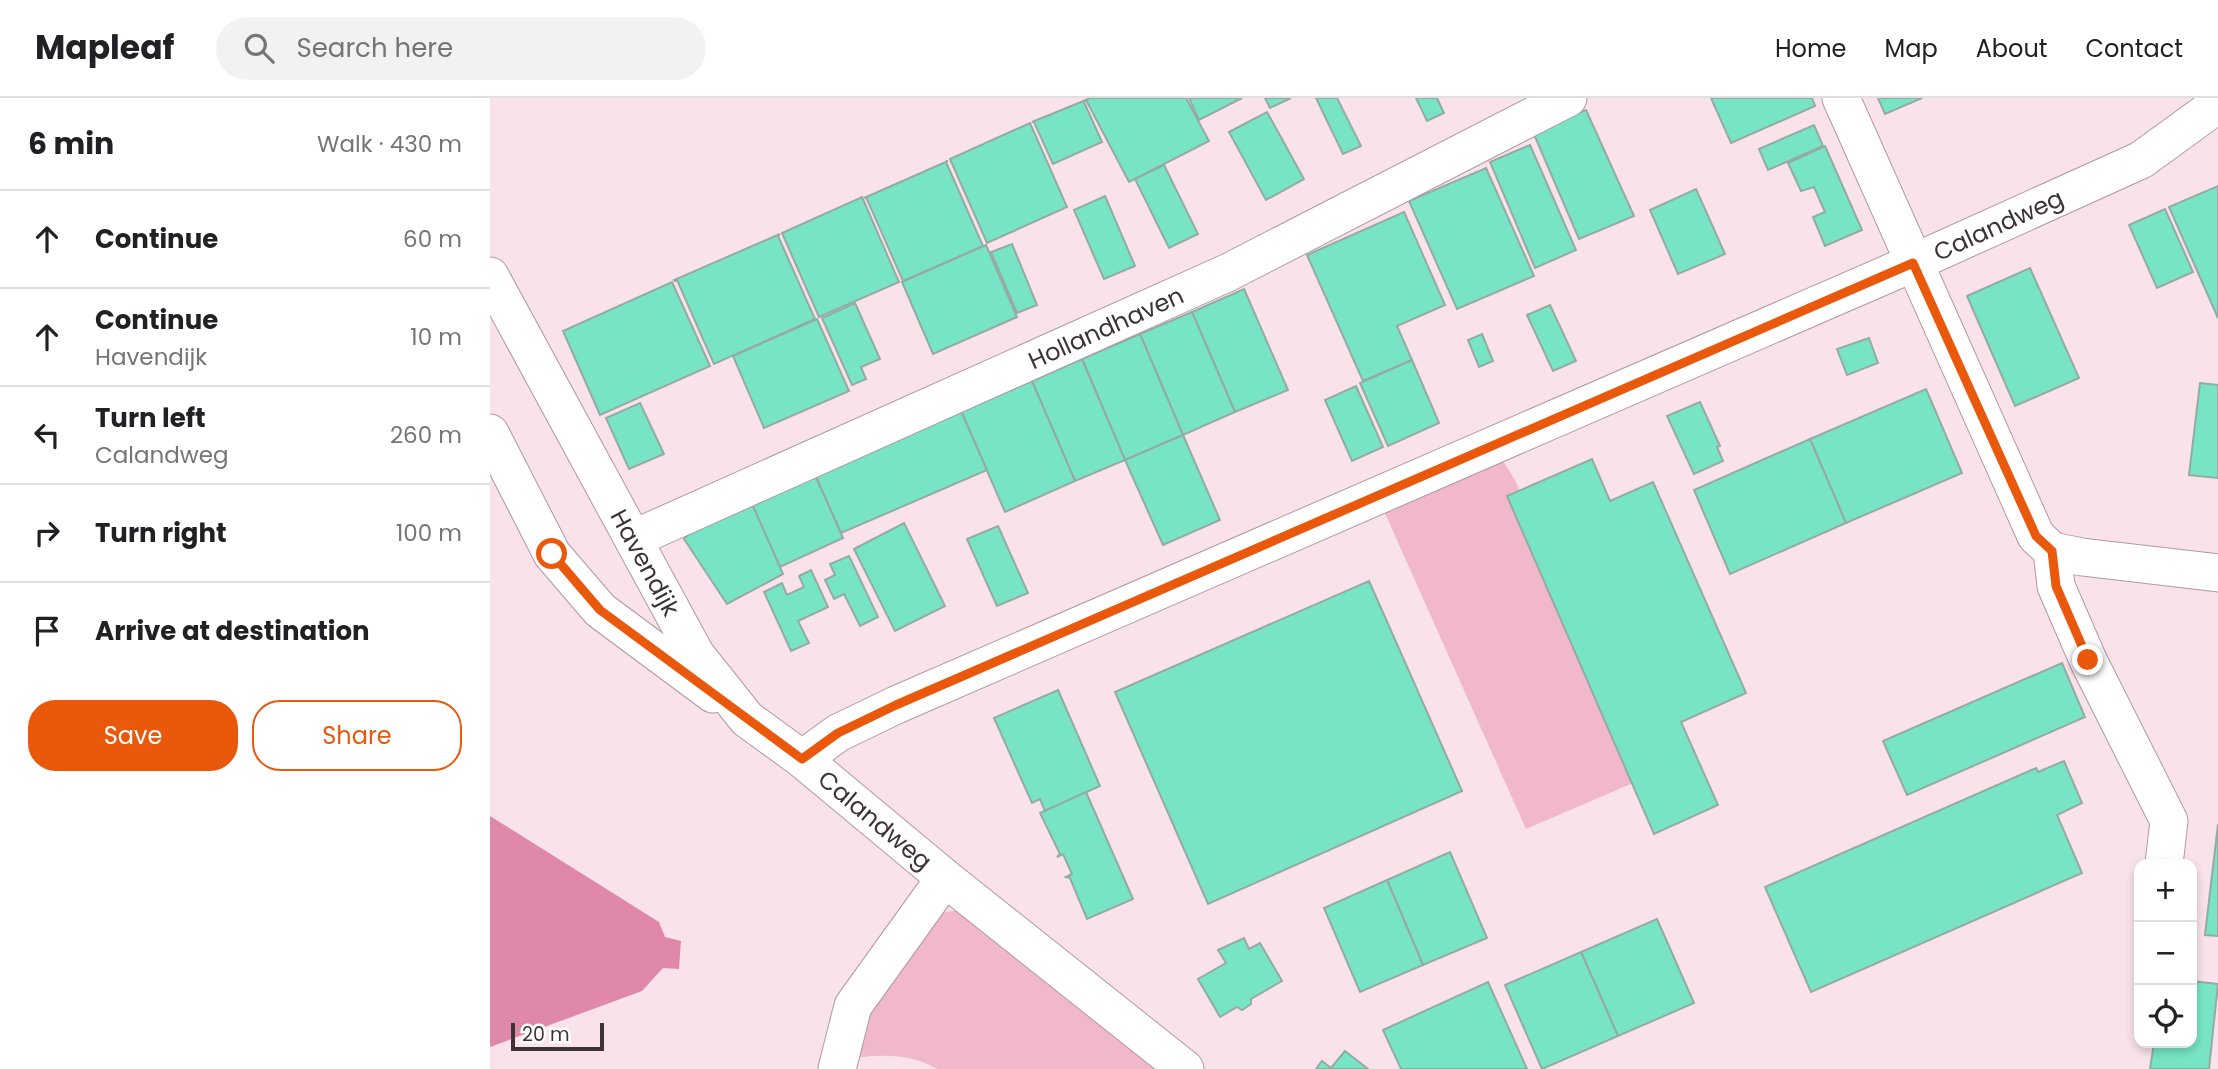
<!DOCTYPE html>
<meta charset="utf-8">
<style>
:root{--surface:#fff;--page:#f2f2f2;--text:#202124;--muted:#757577;--line:#e0e0e0;--accent:#ea580c}
body{margin:0;font-family:Poppins,sans-serif;background:var(--page);color:var(--text)}
.controls{position:absolute;right:21px;bottom:21px;display:grid;overflow:hidden;border-radius:14px;box-shadow:0 4px 10px #0003}
.controls button{width:63px;height:63px;display:grid;place-items:center;padding:0;border:0;border-bottom:2px solid var(--line);background:var(--surface);color:var(--text);font:35px sans-serif}
.scale{position:absolute;left:21px;bottom:18px;width:93px;box-sizing:border-box;padding-left:7px;border:4px solid #3d3336;border-top:0;font-size:19px;line-height:24px;white-space:nowrap;color:#3d3336;-webkit-text-stroke:5px #fff;paint-order:stroke}
.stop{position:absolute;width:21px;height:21px;margin:-16px;border:5px solid #ea580c;border-radius:50%;background:#fff}
.stop.end{background:#ea580c;border-color:#fff;box-shadow:0 2px 7px #0008}
.list{margin:0;padding:0;list-style:none}
h2{display:flex;justify-content:space-between;align-items:center;height:91px;margin:0;padding:0 28px;font-size:30px}
h2 small{font-size:23px;font-weight:400;color:var(--muted)}
.list li{display:grid;grid-template-columns:46px 1fr auto;gap:21px;align-items:center;box-sizing:border-box;height:98px;padding:0 28px;border-top:2px solid var(--line)}
.list b{display:block;font-size:26px;white-space:nowrap}
.list p{margin:0;font-size:23px;white-space:nowrap;color:var(--muted)}
.list em{font-size:23px;font-style:normal;color:var(--muted)}
.actions{display:flex;gap:14px;padding:21px 28px}
.actions a{flex:1;padding:16px 0;border:2px solid var(--accent);border-radius:28px;text-align:center;font-size:24px;color:var(--accent)}
.actions .main{background:var(--accent);color:#fff}
.icon{flex:none;width:38px;height:38px;fill:none;stroke:currentColor;stroke-width:2;stroke-linecap:round;stroke-linejoin:round}
.map{position:relative;flex:none;width:1728px;height:971px;overflow:hidden}
header{display:flex;align-items:center;gap:42px;box-sizing:border-box;height:98px;padding:0 35px;background:var(--surface);border-bottom:2px solid var(--line)}
header strong{font-size:33px}
nav{display:flex;gap:38px;margin-inline-start:auto;font-size:24px}
.search{width:490px;height:63px;background:var(--page);display:flex;align-items:center;gap:18px;box-sizing:border-box;padding:0 24px;border-radius:38px;color:var(--muted);font-size:26px}
main{display:flex}
aside{flex:1;background:var(--surface)}
.map>svg:first-child{display:block}
</style>
<header>
<strong>Mapleaf</strong>
<div class="search"><svg class="icon" aria-label="search" viewBox="0 0 24 24"><circle cx="10" cy="10" r="6"/><path d="M15 15l6 6"/></svg>Search here</div>
<nav><a>Home</a><a>Map</a><a>About</a><a>Contact</a></nav>
</header>
<main>
<aside>
<h2>6 min<small>Walk · 430 m</small></h2>
<ul class="list">
<li><svg class="icon" aria-label="ahead" viewBox="0 0 24 24"><path d="M12 20V5M6 11l6-6 6 6"/></svg><div><b>Continue</b></div><em>60 m</em></li>
<li><svg class="icon" aria-label="ahead" viewBox="0 0 24 24"><path d="M12 20V5M6 11l6-6 6 6"/></svg><div><b>Continue</b><p>Havendijk</p></div><em>10 m</em></li>
<li><svg class="icon" aria-label="left" viewBox="0 0 24 24"><path d="M17 20v-9H6M10 6l-5 5 5 5"/></svg><div><b>Turn left</b><p>Calandweg</p></div><em>260 m</em></li>
<li><svg class="icon" aria-label="right" viewBox="0 0 24 24"><path d="M7 20v-9h11M14 6l5 5-5 5"/></svg><div><b>Turn right</b></div><em>100 m</em></li>
<li><svg class="icon" aria-label="arrive" viewBox="0 0 24 24"><path d="M6 21V4h12l-3 4 3 4H6"/></svg><div><b>Arrive at destination</b></div></li>
</ul>
<div class="actions"><a class="main">Save</a><a>Share</a></div>
</aside>
<div class="map">
<svg width="1728" height="971" viewBox="0 0 1728 971">
<rect width="100%" height="100%" fill="#fae2ea"/>
<g fill="#f1b7cb">
<polygon points="1012,361 1025,382 1157,679 1036,731 894,413"/>
<path d="M471 812 674 971H447C416 952 373 957 340 965L439 816Z"/>
</g>
<polygon fill="#df88a9" points="0,718 169,824 175,839 191,843 189,871 173,870 152,893 0,949"/>
<g fill="#77e5c5" stroke="#94aba3" stroke-width="2">
<polygon points="600,0 696,0 719,43 639,84 596,2"/>
<polygon points="699,0 752,0 709,22"/>
<polygon points="775,0 801,0 780,10"/>
<polygon points="826,0 847,0 871,48 853,56"/>
<polygon points="926,0 947,0 954,15 937,23"/>
<polygon points="1221,0 1322,0 1325,8 1241,45"/>
<polygon points="1388,0 1432,0 1395,16"/>
<polygon points="596,2 594,4 612,44 563,66 544,24 542,24"/>
<polygon points="1096,12 1144,118 1089,141 1043,34"/>
<polygon points="777,14 814,81 776,102 739,34"/>
<polygon points="540,25 577,109 497,145 460,61"/>
<polygon points="1324,27 1333,48 1278,72 1269,51"/>
<polygon points="1040,47 1086,152 1045,170 1000,64"/>
<polygon points="1335,48 1372,132 1335,148 1323,119 1335,114 1324,89 1311,93 1298,65"/>
<polygon points="458,63 456,64 493,148 413,183 376,99 374,100"/>
<polygon points="674,67 708,136 679,150 645,81"/>
<polygon points="996,70 1044,178 967,211 919,103"/>
<polygon points="1728,88 1728,220 1679,109"/>
<polygon points="1206,91 1235,156 1188,176 1160,112"/>
<polygon points="615,98 645,168 614,181 584,112"/>
<polygon points="372,99 409,184 329,219 292,135"/>
<polygon points="1675,111 1703,174 1667,190 1639,127"/>
<polygon points="914,114 955,207 907,228 922,262 873,283 817,157"/>
<polygon points="290,136 288,138 325,221 224,266 187,182 185,183 184,182"/>
<polygon points="522,146 547,207 527,215 501,154"/>
<polygon points="496,147 527,219 443,256 412,184"/>
<polygon points="1540,170 1589,280 1525,308 1477,198"/>
<polygon points="182,184 220,268 110,317 73,233"/>
<polygon points="754,191 798,292 745,314 702,214"/>
<polygon points="365,205 390,261 371,269 376,281 362,287 332,220"/>
<polygon points="1060,207 1086,263 1063,273 1037,217"/>
<polygon points="702,214 745,314 693,337 650,236"/>
<polygon points="327,221 359,293 274,330 243,258"/>
<polygon points="650,236 693,337 635,362 592,261"/>
<polygon points="992,236 1003,263 989,269 978,242"/>
<polygon points="1379,240 1388,265 1357,277 1347,251"/>
<polygon points="592,261 635,362 585,383 542,283"/>
<polygon points="922,262 949,325 898,348 870,285"/>
<polygon points="542,283 585,383 515,414 471,313"/>
<polygon points="1710,285 1728,287 1728,380 1699,377"/>
<polygon points="866,288 893,349 862,363 835,302"/>
<polygon points="1436,291 1472,375 1356,425 1320,341"/>
<polygon points="1210,304 1230,348 1227,349 1233,363 1204,376 1177,318"/>
<polygon points="150,305 174,356 139,371 116,320"/>
<polygon points="471,313 497,372 351,435 325,377"/>
<polygon points="693,337 730,422 673,447 635,362"/>
<polygon points="1320,341 1356,425 1240,476 1204,392"/>
<polygon points="1102,361 1120,403 1163,384 1256,595 1191,624 1228,707 1164,736 1017,398"/>
<polygon points="325,377 353,440 290,469 262,406"/>
<polygon points="262,406 293,476 237,506 194,441 202,433"/>
<polygon points="414,425 455,508 405,533 364,451"/>
<polygon points="508,428 538,495 507,508 477,441"/>
<polygon points="359,458 388,519 370,528 354,496 344,501 335,482 345,477 340,466"/>
<polygon points="321,472 338,509 308,523 319,545 301,553 274,494 292,485 297,497 314,489 309,478"/>
<polygon points="879,483 972,693 718,806 625,594"/>
<polygon points="1572,565 1595,619 1417,697 1393,643"/>
<polygon points="568,592 610,688 555,713 550,701 542,705 504,620"/>
<polygon points="1574,663 1592,705 1567,717 1592,775 1321,894 1275,789 1546,670 1548,674"/>
<polygon points="596,694 643,801 597,821 580,780 576,779 582,776 573,756 567,759 570,756 550,715"/>
<polygon points="1728,726 1728,838 1715,837"/>
<polygon points="960,754 997,840 933,867 897,782"/>
<polygon points="897,782 933,867 870,894 834,810"/>
<polygon points="1167,821 1204,905 1128,938 1091,854"/>
<polygon points="754,840 759,851 770,845 792,883 761,901 761,906 752,912 747,909 730,919 708,881 736,865 728,852"/>
<polygon points="1091,854 1128,938 1052,971 1015,887"/>
<polygon points="1702,883 1728,886 1719,971 1660,971 1664,945 1702,945"/>
<polygon points="998,884 1037,971 911,971 893,932"/>
<polygon points="855,953 878,971 826,971 832,963 841,970"/>
</g>
<g fill="none" stroke-linecap="round" stroke-linejoin="round">
<defs>
<g id="minor">
<polyline points="1351,0 1546,438 1562,453 1592,459 1728,475"/>
<path id="s1" d="M0 178 206 557 257 621 312 661"/>
<polyline points="0,335 62,456 110,512 223,596"/>
<path id="s2" d="M143 441 737 175 1078 0"/>
<polyline points="1562,453 1566,488 1598,562 1679,723 1674,766"/>
<polyline points="347,971 363,908 455,780"/>
<path id="s3" d="M695 971 455 780 312 661 348 635 406 607 1423 165 1651 62 1728 6"/>
</g>
</defs>
<use href="#minor" stroke="#b099a0" stroke-width="39"/>
<use href="#minor" stroke="#fff" stroke-width="37"/>
</g>
<g fill="none" stroke-linecap="round" stroke-linejoin="round">
<polyline stroke="#ea580c" stroke-width="9" points="62,456 110,512 312,661 348,635 406,607 1423,165 1546,438 1562,453 1566,488 1598,562"/>
</g>
<g text-anchor="middle" dominant-baseline="central" stroke-width="5" stroke-linejoin="round" paint-order="stroke">
<g font-size="24" fill="#3d3336" stroke="#fff">
<text stroke="none"><textPath href="#s3" startOffset="1804">Calandweg</textPath></text>
<text stroke="none"><textPath href="#s2" startOffset="518">Hollandhaven</textPath></text>
<text stroke="none"><textPath href="#s1" startOffset="326">Havendijk</textPath></text>
<text transform="translate(385 722) rotate(40)">Calandweg</text>
</g>
</g>
</svg>
<div class="controls">
<button>+</button>
<button>−</button>
<button><svg class="icon" aria-label="locate" viewBox="0 0 24 24"><circle cx="12" cy="12" r="6"/><path d="M12 2v4M12 18v4M2 12h4M18 12h4"/></svg></button>
</div>
<div class="scale">20 m</div>
<div class="stop" style="left:62px;top:456px"></div>
<div class="stop end" style="left:1598px;top:562px"></div>
</div>
</main>
